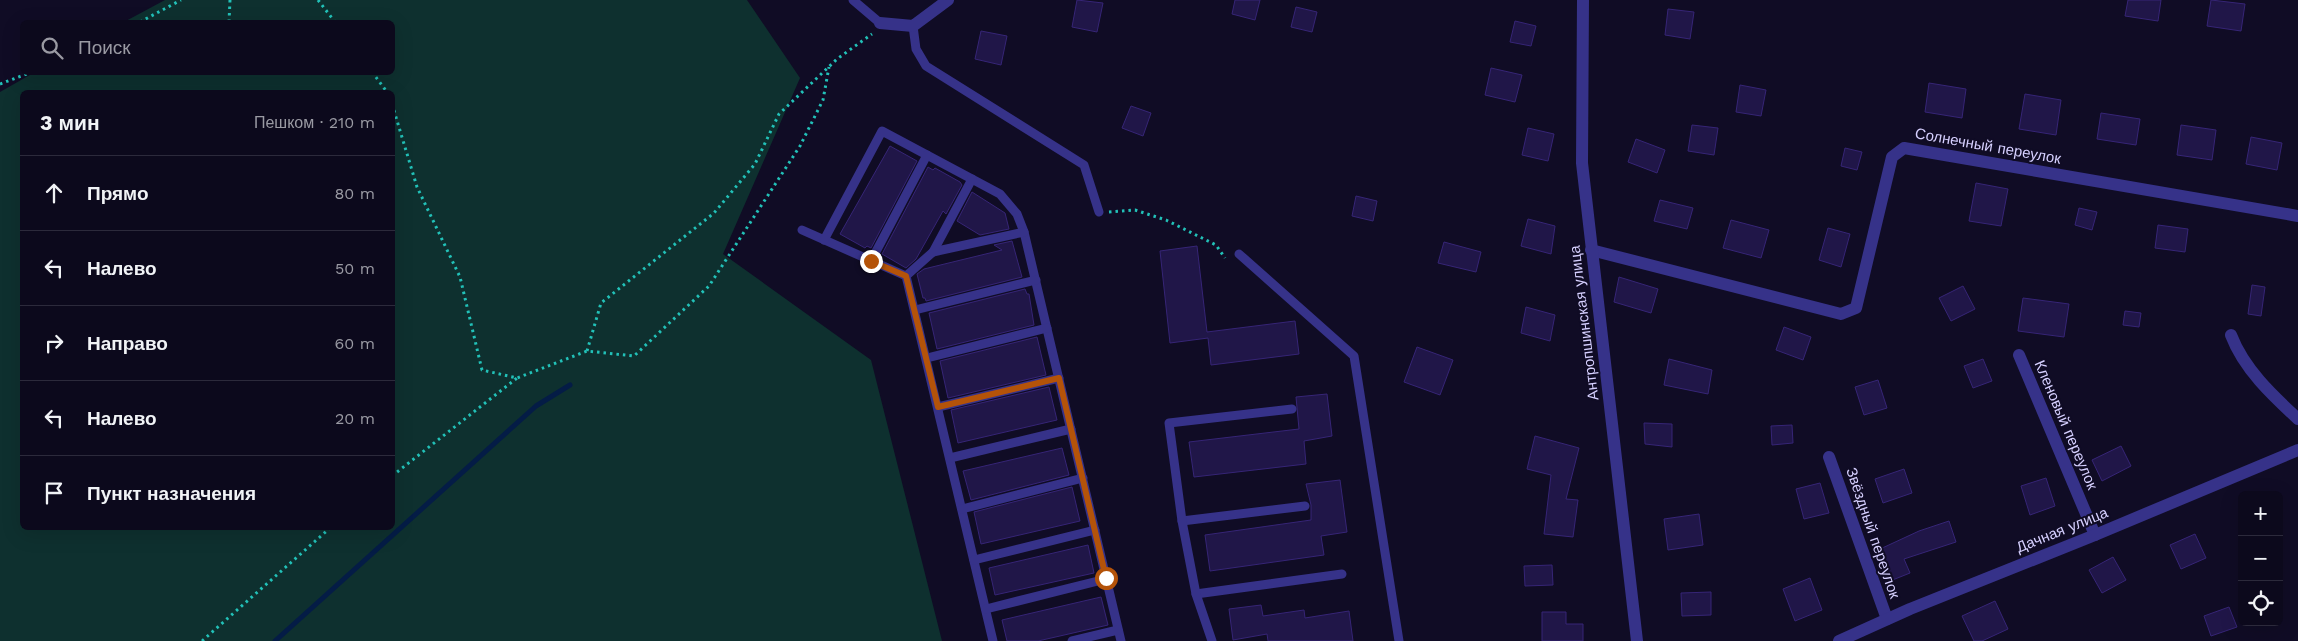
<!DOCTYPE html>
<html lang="ru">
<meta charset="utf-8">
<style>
:root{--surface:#0c091c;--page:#151225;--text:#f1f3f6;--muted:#9a9aa3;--line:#2c2a3b}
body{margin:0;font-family:"Work Sans",sans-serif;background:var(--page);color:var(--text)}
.controls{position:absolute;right:15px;bottom:15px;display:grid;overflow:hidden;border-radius:8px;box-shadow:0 5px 20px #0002}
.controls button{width:45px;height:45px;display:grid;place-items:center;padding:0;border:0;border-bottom:1px solid var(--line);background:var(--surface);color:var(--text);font:25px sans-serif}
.stop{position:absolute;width:15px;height:15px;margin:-11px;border:4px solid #b45309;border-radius:50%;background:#fff}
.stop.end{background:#b45309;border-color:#fff;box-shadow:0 1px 5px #0008}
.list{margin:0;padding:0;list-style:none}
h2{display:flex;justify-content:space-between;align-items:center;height:65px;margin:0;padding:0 20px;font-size:21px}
h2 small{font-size:16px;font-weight:400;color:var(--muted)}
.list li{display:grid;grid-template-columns:32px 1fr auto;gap:15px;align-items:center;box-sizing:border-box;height:75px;padding:0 20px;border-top:1px solid var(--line)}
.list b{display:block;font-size:19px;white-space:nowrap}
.list em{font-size:16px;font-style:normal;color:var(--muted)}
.icon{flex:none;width:28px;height:28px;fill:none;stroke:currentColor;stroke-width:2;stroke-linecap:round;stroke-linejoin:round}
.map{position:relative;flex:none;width:2298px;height:641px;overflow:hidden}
.search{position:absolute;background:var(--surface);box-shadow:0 5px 20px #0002;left:20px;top:20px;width:375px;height:55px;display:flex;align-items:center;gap:12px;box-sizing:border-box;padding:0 18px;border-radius:8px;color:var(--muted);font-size:19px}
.panel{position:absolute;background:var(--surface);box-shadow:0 5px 20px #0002;left:20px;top:90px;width:375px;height:440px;border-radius:8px}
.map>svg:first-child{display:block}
</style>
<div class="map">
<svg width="2298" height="641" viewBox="0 0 2298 641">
<rect width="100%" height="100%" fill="#100c25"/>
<path fill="#0e302f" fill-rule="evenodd" d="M165 0H747L800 78 723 254 871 360 942 641H0V92L35 72H392V22H124ZM22 92H392V528H22Z"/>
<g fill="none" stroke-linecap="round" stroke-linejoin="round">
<polyline stroke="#041c46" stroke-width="5" points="275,641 536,406 570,385"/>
</g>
<g fill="#201648" stroke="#362576">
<polygon points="1077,0 1103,3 1097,32 1072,27"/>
<polygon points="1235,0 1260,0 1255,20 1232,14"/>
<polygon points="2128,0 2161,0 2158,21 2125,16"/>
<polygon points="2211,0 2245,4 2241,31 2207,26"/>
<polygon points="1296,7 1317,12 1312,32 1291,27"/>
<polygon points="1668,9 1694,12 1690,39 1665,35"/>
<polygon points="1515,21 1536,26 1531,46 1510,42"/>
<polygon points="981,31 1007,36 1001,65 975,59"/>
<polygon points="1491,68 1522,75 1515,102 1485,95"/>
<polygon points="1929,83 1966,89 1962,118 1925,112"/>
<polygon points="1740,85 1766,90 1761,116 1736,112"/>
<polygon points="2025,94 2061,100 2056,135 2019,129"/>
<polygon points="1131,106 1151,113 1143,136 1122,128"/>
<polygon points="2101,113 2140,119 2136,145 2097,139"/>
<polygon points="1692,125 1718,128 1714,155 1688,151"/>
<polygon points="2181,125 2216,130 2212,160 2177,155"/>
<polygon points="1528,128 1554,134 1548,161 1522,155"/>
<polygon points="2251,137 2282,143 2277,170 2246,164"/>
<polygon points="1636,139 1665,150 1657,173 1628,162"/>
<polygon points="890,146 917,161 871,248 867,246 865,248 840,234"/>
<polygon points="1845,148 1862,152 1857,170 1841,166"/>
<polygon points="928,167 933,170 935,168 960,182 962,185 946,214 943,211 916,259 906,268 882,254"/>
<polygon points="1976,183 2008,189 2001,226 1969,221"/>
<polygon points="972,192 1005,213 1009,229 980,235 957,221"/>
<polygon points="1356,196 1377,201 1373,221 1352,216"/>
<polygon points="1660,200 1693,208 1687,229 1654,221"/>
<polygon points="2079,208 2097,212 2092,230 2075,225"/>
<polygon points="1528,219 1555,226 1551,254 1521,246"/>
<polygon points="1731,220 1769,230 1761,258 1723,248"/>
<polygon points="2158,225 2188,229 2185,252 2155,248"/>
<polygon points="1828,228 1850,234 1841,267 1819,260"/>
<polygon points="1012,241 1022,277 926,301 925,298 923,298 917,274 924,269 1002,250 994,245"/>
<polygon points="1444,242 1481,252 1476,272 1438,263"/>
<polygon points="1197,246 1207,332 1295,321 1299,354 1211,365 1208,338 1170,343 1160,251"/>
<polygon points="1619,277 1658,289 1651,313 1614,302"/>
<polygon points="2252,285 2265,287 2261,316 2248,314"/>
<polygon points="1963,286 1975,309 1951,321 1939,298"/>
<polygon points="1025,289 1027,294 1029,294 1034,325 937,349 929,313"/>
<polygon points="2023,298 2069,304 2064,337 2018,331"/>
<polygon points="1526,307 1555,315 1550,341 1521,333"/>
<polygon points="2125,311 2141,313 2139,327 2123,325"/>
<polygon points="1784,327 1811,337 1803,360 1776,350"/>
<polygon points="1037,337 1046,375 948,398 940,361"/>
<polygon points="1417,347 1453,360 1440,395 1404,382"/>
<polygon points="1669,359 1712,370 1708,394 1664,385"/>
<polygon points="1983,359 1992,381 1973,388 1964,366"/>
<polygon points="1878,380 1887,408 1864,415 1855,387"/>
<polygon points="1049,387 1057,420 958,443 951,410"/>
<polygon points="1327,394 1332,436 1304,441 1306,464 1194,477 1189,442 1299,429 1296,397"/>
<polygon points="1644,423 1672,424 1672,447 1645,444"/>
<polygon points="1792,425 1793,443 1772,445 1771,426"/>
<polygon points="1535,436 1579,448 1566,499 1578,500 1573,537 1544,534 1551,475 1527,469"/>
<polygon points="2121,446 2131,466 2102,481 2092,460"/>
<polygon points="1062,448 1069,475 971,500 963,471"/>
<polygon points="1904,469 1912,493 1883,503 1875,479"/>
<polygon points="2046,478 2055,506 2030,515 2021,486"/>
<polygon points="1340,480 1347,532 1321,536 1324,555 1210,571 1205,535 1311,520 1311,505 1306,484"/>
<polygon points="1820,483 1829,513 1804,519 1796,489"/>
<polygon points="1072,487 1080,521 981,544 974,512"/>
<polygon points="1699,514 1703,545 1668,550 1664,519"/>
<polygon points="1949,521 1956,542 1904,559 1910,573 1890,581 1878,550 1919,531"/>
<polygon points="2195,534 2206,558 2181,569 2170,545"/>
<polygon points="1088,545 1094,573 995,595 989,568"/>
<polygon points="2113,557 2126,580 2102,593 2089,570"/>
<polygon points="1552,565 1553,585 1525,586 1524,566"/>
<polygon points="1810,578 1822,610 1795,621 1783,589"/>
<polygon points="1711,592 1711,615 1682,616 1681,593"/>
<polygon points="1101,597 1108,625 1038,641 1007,641 1002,620"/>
<polygon points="1995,601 2008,629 1982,641 1974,641 1962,616"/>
<polygon points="1261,605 1263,616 1304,610 1305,618 1349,611 1353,641 1268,641 1267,634 1233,640 1229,609"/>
<polygon points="2229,607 2237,627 2211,636 2204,616"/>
<polygon points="1542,612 1566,612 1566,624 1583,624 1583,641 1542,641"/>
</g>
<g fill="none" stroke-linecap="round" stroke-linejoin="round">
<g stroke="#22c1b8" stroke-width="3" stroke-dasharray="2.5 4" stroke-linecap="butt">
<polyline points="318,0 335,22"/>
<polyline points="140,22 181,0"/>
<polyline points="229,22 230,0"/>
<polyline points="372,72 387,92"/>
<polyline points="0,84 32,72"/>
<polyline points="392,104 417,187 460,277 482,370 517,378 587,351 634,356 709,286 800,146 823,100 829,67"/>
<polyline points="1109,212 1135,210 1166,220 1216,245 1225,258"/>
<polyline points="587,351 601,303 714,213 755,164 779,114 837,59 872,34"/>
<polyline points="392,476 517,378"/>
<polyline points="202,641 330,528"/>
</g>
<g stroke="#363289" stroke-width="9">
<polyline points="853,0 880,23"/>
<polyline points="913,26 916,49 926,66 1084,165 1099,212"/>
<polyline points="802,230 906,276 993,641"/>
<polyline points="824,240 882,131 1000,194 1017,214 1024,232 1121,641"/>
<polyline points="933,252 1024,232"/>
<polyline points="1239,254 1354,356 1399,641"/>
<polyline points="871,261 927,155"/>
<polyline points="906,276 933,252 972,179"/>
<polyline points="915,310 1036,280"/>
<polyline points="927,358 1047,328"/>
<polyline points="938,407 1059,378"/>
<polyline points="950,458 1071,429"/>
<polyline points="962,509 1083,478"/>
<polyline points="1182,521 1305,506"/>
<polyline points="974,560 1095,530"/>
<polyline points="1196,594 1342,574"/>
<polyline points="986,609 1106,579"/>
<polyline points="1072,641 1118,630"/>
<polyline points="1212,641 1196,594 1182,521 1169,423 1292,409"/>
</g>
<g stroke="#363289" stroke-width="12">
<polyline points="880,23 913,26 948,0"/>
<polyline points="1591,250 1841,314 1856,308 1892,157 1904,148 2298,216"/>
<path d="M2231 335C2244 369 2272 395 2298 419"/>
<polyline points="2019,355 2095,535"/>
<polyline points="1829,457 1887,619"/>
<polyline points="1839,641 1910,609 2095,535 2298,450"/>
</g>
<polyline stroke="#363289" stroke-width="12" points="1583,0 1582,163 1637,641"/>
</g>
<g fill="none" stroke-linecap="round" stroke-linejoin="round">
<polyline stroke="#b45309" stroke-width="6" points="871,261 906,276 938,407 1059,378 1106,578"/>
</g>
<g text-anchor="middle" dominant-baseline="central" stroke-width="4" stroke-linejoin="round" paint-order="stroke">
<g font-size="15" fill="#d6d0ff" stroke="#100c25">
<text transform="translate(1988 146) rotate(10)">Солнечный переулок</text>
<text transform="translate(1584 323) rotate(-97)">Антропшинская улица</text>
<text transform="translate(2066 425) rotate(67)">Кленовый переулок</text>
<text transform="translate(2062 530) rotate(-22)">Дачная улица</text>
<text transform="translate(1873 533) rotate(71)">Звёздный переулок</text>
</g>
</g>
</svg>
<div class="controls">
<button>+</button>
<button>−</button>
<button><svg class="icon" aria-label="locate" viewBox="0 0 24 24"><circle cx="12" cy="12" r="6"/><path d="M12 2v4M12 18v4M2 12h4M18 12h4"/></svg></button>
</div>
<div class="stop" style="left:1106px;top:578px"></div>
<div class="stop end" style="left:871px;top:261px"></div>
<div class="search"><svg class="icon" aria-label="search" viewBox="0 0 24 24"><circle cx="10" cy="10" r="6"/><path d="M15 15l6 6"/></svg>Поиск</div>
<section class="panel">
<h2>3 мин<small>Пешком · 210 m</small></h2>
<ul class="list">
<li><svg class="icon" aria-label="ahead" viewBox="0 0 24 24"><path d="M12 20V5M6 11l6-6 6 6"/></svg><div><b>Прямо</b></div><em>80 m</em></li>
<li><svg class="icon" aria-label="left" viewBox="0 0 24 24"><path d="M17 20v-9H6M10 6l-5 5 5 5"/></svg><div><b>Налево</b></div><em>50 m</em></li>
<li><svg class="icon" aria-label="right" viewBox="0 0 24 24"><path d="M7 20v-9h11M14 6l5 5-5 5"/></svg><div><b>Направо</b></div><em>60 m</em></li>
<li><svg class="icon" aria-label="left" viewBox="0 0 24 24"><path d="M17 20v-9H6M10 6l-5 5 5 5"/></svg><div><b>Налево</b></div><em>20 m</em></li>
<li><svg class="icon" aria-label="arrive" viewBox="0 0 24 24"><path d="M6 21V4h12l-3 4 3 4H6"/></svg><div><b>Пункт назначения</b></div></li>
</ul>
</section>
</div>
